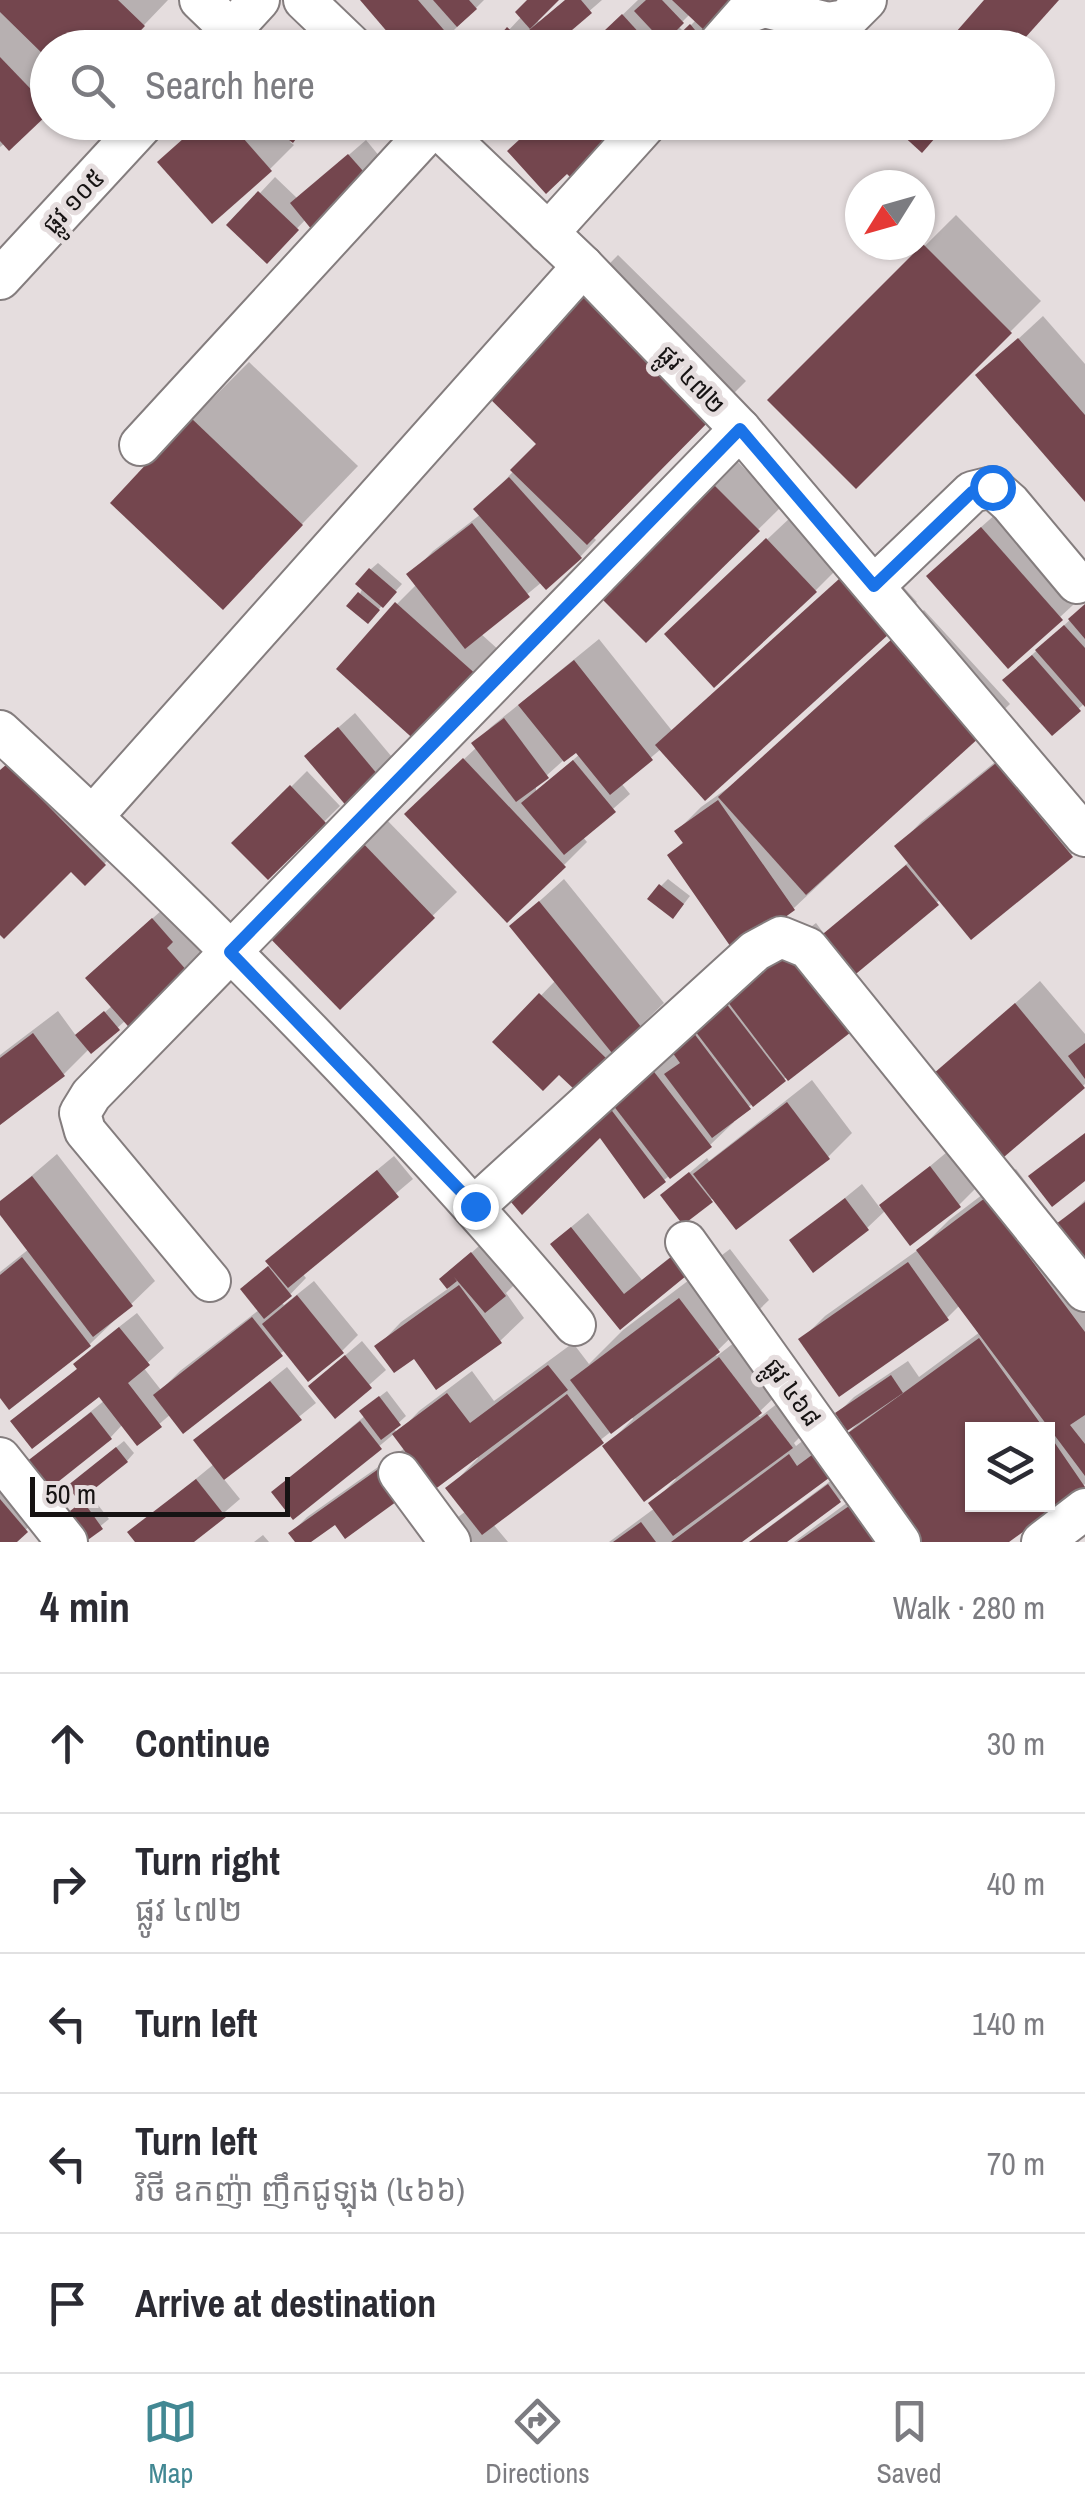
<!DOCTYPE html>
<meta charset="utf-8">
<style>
:root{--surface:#fff;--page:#f7f7f7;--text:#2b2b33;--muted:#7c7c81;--line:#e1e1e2;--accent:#428893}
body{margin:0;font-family:"Archivo Narrow","Noto Sans Khmer",sans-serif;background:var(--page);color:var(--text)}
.controls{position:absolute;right:30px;bottom:30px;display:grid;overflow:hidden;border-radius:0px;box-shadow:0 2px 8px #0004}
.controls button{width:90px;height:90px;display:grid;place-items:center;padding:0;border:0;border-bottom:2px solid var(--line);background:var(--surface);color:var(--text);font:50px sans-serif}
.compass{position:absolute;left:845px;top:170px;width:90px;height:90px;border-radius:50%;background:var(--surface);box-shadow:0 2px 8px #0004;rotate:233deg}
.scale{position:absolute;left:30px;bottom:25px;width:260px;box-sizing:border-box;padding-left:10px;border:5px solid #161313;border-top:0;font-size:28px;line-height:35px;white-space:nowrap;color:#161313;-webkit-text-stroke:8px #e5ddde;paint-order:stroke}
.stop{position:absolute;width:30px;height:30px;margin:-22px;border:8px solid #1a73e8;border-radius:50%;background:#fff}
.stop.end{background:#1a73e8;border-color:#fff;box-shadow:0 2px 10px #0008}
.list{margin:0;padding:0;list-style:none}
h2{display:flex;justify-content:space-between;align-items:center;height:130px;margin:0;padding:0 40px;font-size:42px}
h2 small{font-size:32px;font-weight:400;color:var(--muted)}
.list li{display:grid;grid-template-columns:65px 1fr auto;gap:30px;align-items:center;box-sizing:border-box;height:140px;padding:0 40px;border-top:2px solid var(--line)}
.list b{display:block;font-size:38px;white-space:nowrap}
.list p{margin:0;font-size:32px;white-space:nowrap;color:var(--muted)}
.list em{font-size:32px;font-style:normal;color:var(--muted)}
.icon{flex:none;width:55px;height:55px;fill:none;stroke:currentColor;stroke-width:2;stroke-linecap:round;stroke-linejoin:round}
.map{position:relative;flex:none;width:1085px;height:1542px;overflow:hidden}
.search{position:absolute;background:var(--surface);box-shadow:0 2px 8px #0004;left:30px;right:30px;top:30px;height:110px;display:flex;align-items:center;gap:25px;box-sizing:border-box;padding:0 35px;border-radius:55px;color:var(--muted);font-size:38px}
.sheet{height:830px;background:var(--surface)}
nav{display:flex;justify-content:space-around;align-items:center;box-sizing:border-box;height:140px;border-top:2px solid var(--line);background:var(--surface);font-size:28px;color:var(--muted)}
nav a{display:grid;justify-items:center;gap:5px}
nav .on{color:var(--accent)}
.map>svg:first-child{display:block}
</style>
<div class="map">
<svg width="1085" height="1542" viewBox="0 0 1085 1542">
<rect width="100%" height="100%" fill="#e5ddde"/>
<g fill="#0003" fill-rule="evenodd">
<polygon points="0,0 168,0 122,48 48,48 48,111 0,147"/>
<polygon points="363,0 484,0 448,36"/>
<polygon points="530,0 556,0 536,19 539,22 566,0 602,0 556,40 561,45 559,48 492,48 522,16"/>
<path d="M638 0H732L696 48H588ZM690 14 696 20 684 32 678 26Z"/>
<polygon points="300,40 310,48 292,48"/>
<polygon points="203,122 309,122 290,142 294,145 270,169"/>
<polygon points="366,140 385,163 306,219 267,260 230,225 275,177 298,199"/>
<polygon points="956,215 1041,301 856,486 770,400"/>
<polygon points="618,255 746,381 592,536 596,540 581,556 546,587 542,582 480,633 501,652 443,717 397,604 417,584 410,575 433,551 481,514 493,493 539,444 485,390"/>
<polygon points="1043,316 1085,364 1085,498 979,375"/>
<polygon points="249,362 358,466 223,606 192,419"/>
<polygon points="737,461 782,506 646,640 602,595"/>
<polygon points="1006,505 1085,594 1008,665 953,552"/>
<polygon points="792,516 839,567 815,591 691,611"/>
<path d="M871 551 917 602 887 632 661 749 621 783 630 794 582 836 587 842 564 865 431 790 477 747 475 743 491 727 599 639 673 732ZM576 749 580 754 536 792V785Z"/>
<polygon points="378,563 402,584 368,621 360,594 370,570"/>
<polygon points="1085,606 1085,703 1052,733 1021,665"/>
<polygon points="924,610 1010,704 979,734 794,908 670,855 684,841 677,831 701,807 732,785"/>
<polygon points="355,713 402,769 386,785 324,740"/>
<polygon points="1021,741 1085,841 1071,855 972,936 941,899 854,973 788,1076 732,1120 734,1122 710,1145 664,1180 600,1134 508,1195 751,973 816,923 825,935 910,861 898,846 921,822"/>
<polygon points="32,742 128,840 85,883 71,868 0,932 0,774"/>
<polygon points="307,771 340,806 268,877 235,843"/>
<polygon points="382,815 457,892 340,1006 266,930"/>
<polygon points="564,879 664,1003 576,1088 559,1071 496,1042 556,980 512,926"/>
<polygon points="668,879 690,896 680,909 661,886"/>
<polygon points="178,896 217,954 126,1020 92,1051 90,1048 64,1074 0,1125 0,1055 58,1011 77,1037 113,1005 112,954"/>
<polygon points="1040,981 1085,1034 1085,1084 1004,1153 936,1074"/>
<polygon points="812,1080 852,1133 828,1157 737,1227 714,1197 683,1222 663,1195 707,1158 709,1161"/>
<polygon points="947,1152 975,1189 959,1205 886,1210 867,1228 792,1241 862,1184 880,1208"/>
<polygon points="57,1154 155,1281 90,1344 10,1406 0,1394 0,1272 29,1249 0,1211 0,1203"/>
<polygon points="394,1156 413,1179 302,1273 306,1278 282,1303 284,1305 314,1281 358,1335 342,1351 286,1350 171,1414 137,1443 123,1424 110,1438 20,1469 105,1400 99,1393 14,1422 79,1367 76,1364 92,1348 137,1313 164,1348 143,1367 161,1390 180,1371 259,1310 243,1289 271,1264 285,1246"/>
<path d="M1016 1169 1059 1226 1085 1200V1484L1005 1542H794L871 1485 832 1473 738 1542H609L655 1508 652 1504 676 1479 605 1447 633 1419 631 1416 493 1524 508 1542H426L466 1511 449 1488 478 1458 476 1456 335 1521 306 1542H298L291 1533 307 1517 405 1448 395 1433 294 1517 274 1492 366 1415 370 1404 387 1391 406 1416 393 1428 398 1433 419 1411 472 1371 494 1401 573 1343 589 1364 623 1330 730 1249 769 1300 714 1354 717 1356 744 1335 784 1388 757 1414 760 1417 792 1392 815 1422 794 1443 796 1446 814 1432 845 1436 858 1423 838 1413 854 1397 908 1361 919 1377 980 1332 960 1305 947 1318 801 1340 825 1316 922 1247 949 1220ZM972 1430H1048V1504H972Z"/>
<polygon points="588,1213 642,1280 688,1243 701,1258 620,1327 570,1228"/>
<polygon points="488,1238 521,1278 506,1293 524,1318 500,1341 378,1346 401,1322 449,1288 442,1279"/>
<polygon points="362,1341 386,1370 335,1415 327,1371"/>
<polygon points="287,1367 316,1403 223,1478 240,1499 190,1542 138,1542 131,1532 214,1464 196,1440"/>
<polygon points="124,1441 134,1453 127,1461 77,1479"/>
<polygon points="845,1470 855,1484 840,1500 782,1542 749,1542"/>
<polygon points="12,1479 42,1514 13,1542 0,1542 0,1490"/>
<polygon points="91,1496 109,1519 81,1542 68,1514"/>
<polygon points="263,1535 269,1542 254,1542"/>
</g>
<g fill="#74464e">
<polygon points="0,0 118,0 145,26 124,48 48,48 48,59 0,12"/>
<polygon points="360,0 418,0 450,37 438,48 401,48"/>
<polygon points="433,0 469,0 477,9 457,27"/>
<polygon points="527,0 559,0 530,29 515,12"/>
<polygon points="565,0 581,0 592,13 551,48 541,48 528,31"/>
<polygon points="646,0 662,0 684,23 664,43 634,11"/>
<polygon points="672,0 735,0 705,31"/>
<polygon points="984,0 1059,0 1016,48 942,48"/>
<polygon points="622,14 653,48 586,48"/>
<polygon points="690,24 705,42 699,48 665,48"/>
<polygon points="507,27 531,48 489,48"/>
<polygon points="0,57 48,107 48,114 9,151 0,141"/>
<polygon points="202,122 229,122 272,171 212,224 157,162"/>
<polygon points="266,122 308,122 293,143"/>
<polygon points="505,122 639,122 575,182 567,174 546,194 507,151 520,139"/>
<polygon points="888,122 949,122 922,153"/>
<polygon points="348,154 371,180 312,230 290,203"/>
<polygon points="258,191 299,230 267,264 226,225"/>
<polygon points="923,244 1012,333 856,489 767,400"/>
<polygon points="586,283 717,413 587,545 510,470 536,444 481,390"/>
<polygon points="1018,338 1085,415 1085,502 975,375"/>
<polygon points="190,417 303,525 223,610 110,503"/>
<polygon points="509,477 582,558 546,590 473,509"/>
<polygon points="712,483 760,531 646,643 598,595"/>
<polygon points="472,523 530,597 465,649 406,574"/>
<polygon points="981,527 1063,620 1008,669 926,576"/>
<polygon points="766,538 817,592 714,688 664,634"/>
<polygon points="369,568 397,592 383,608 355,584"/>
<polygon points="839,579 889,634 705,801 655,745"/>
<polygon points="358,592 380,610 368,624 346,606"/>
<polygon points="395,602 479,677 419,744 336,669"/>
<polygon points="1085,604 1085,639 1068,619"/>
<polygon points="1064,625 1085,648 1085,707 1035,650"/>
<polygon points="892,639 981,736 806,895 718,797"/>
<polygon points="1032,655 1081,711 1052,736 1002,680"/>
<polygon points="574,660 653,760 610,795 576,753 564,762 518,705"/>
<polygon points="504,718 549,778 516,802 471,743"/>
<polygon points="338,727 388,787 354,815 304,756"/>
<polygon points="463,758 566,867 507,923 404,814"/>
<polygon points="573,760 616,812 564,855 521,803"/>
<polygon points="996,763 1073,857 971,940 894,846"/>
<polygon points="7,764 106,865 85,886 71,872 4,939 0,935 0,770"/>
<polygon points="290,785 326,823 268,880 231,843"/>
<polygon points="718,800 795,910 735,953 667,855 683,843 674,831"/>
<polygon points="357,837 435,918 340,1010 262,930"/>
<polygon points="906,865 939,905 851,978 818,938"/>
<polygon points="659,884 684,904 673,919 647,899"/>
<polygon points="539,901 642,1028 612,1053 509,926"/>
<polygon points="152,918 173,942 167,948 195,980 135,1034 85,978"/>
<polygon points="791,945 855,1029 788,1081 724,997"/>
<polygon points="539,993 607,1059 576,1091 559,1075 543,1091 492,1042"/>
<polygon points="722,998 786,1081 753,1107 689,1023"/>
<polygon points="1015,1003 1085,1088 1004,1157 933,1074"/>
<polygon points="104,1011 120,1030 91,1054 75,1035"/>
<polygon points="690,1028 751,1109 712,1138 664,1074 680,1063 667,1045"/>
<polygon points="33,1033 65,1076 0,1125 0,1058"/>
<polygon points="1085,1043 1085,1079 1068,1056"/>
<polygon points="648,1064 712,1147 670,1179 606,1096"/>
<polygon points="603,1099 666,1182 644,1199 600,1138 522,1215 505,1195"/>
<polygon points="787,1102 830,1159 736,1230 693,1174"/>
<polygon points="1085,1133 1085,1181 1052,1207 1028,1176"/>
<polygon points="930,1166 961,1207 910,1246 879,1205"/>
<polygon points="377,1170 399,1197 288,1288 265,1261"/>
<polygon points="689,1172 713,1202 683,1225 660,1195"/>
<polygon points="32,1176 133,1306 93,1337 0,1215 0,1201"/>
<polygon points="845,1198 869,1230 813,1273 789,1240"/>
<polygon points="985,1198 1085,1332 1085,1415 1070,1425 1085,1444 1085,1476 916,1250"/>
<polygon points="1085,1202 1085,1262 1056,1224"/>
<polygon points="571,1227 624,1294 671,1257 686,1276 620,1330 550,1244"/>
<polygon points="471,1252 506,1296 485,1313 454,1277 457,1281 447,1289 439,1279"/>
<polygon points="22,1257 91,1346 9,1410 0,1398 0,1275"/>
<polygon points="908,1262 949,1320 839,1397 798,1339"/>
<polygon points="268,1266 292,1296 264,1319 240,1289"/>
<polygon points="459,1285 502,1343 436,1390 414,1359 394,1373 374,1346"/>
<polygon points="297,1295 344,1353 308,1382 262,1324"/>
<polygon points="679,1298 720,1352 611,1434 570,1380"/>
<polygon points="252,1317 283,1356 183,1434 153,1395"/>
<polygon points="119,1327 150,1365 128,1383 162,1427 137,1446 99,1397 32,1449 10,1421 77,1369 73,1364"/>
<polygon points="979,1338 1045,1430 972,1430 972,1504 1048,1504 1048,1433 1085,1487 1009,1542 909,1542 837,1441"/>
<polygon points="345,1355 372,1388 335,1419 308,1386"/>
<polygon points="719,1357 762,1413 644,1502 602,1446"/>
<polygon points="548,1365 568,1390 434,1490 392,1434 447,1393 470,1423"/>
<polygon points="891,1375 903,1393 847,1431 835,1413"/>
<polygon points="270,1381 302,1420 224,1480 193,1440"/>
<polygon points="567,1394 604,1443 482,1535 445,1488"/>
<polygon points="379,1396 401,1425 381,1440 359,1411"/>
<polygon points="91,1412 112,1439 39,1497 17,1469"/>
<polygon points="767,1414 793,1448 673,1536 648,1503"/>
<polygon points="360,1421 382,1449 293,1520 271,1492"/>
<polygon points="116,1447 128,1462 79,1501 67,1486"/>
<polygon points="816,1452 833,1475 742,1542 671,1542 789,1454 797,1466"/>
<polygon points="401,1453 422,1483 345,1539 335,1525 311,1542 295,1542 288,1533"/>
<polygon points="196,1479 226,1517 194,1542 135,1542 127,1532"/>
<polygon points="828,1484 841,1502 787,1542 749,1542"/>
<polygon points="0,1499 28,1532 17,1542 0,1542"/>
<polygon points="83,1501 103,1529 85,1542 57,1521"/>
<polygon points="852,1504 879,1542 797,1542"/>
<polygon points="641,1522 656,1542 613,1542"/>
</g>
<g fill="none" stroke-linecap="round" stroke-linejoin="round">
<defs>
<g id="minor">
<polyline points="200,0 231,30"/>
<polyline points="304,0 354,48"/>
<polyline points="215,48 259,0"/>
<polyline points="715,48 745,14 764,7 828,23 846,20 866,0"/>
<polyline points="432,122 583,266 740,429 1085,836"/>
<polyline points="548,233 648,122"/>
<polyline points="0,279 145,122"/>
<polyline points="140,445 434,125"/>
<polyline points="874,586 972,492 992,487 1010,503 1077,583"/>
<path d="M0 731C203 917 398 1114 575 1325"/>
<polyline points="93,816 583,266"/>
<polyline points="475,1206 755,951 781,937 808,948 1085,1291"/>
<polyline points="686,1242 900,1542"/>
<polyline points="210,1281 85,1131 80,1113 91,1095 740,429"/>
<polyline points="0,1458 67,1542"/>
<polyline points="399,1473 450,1542"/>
<polyline points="1042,1542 1085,1509"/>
</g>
</defs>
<use href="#minor" stroke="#847d7e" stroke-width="44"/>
<use href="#minor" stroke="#fff" stroke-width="40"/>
</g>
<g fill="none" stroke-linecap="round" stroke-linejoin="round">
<polyline stroke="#1a73e8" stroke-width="12" points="475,1206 230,952 740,429 874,586 972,492 992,487"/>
</g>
<g text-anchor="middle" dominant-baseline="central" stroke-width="10" stroke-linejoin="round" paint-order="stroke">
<g font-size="25" fill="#161313" stroke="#e5ddde">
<text transform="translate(73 201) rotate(-47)">ផ្លូវ ១០៥</text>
<text transform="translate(692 379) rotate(46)">ផ្លូវ ៤៧២</text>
<text transform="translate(793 1392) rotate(54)">ផ្លូវ ៤៦៨</text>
</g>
</g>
</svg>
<div class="controls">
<button><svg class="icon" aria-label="layers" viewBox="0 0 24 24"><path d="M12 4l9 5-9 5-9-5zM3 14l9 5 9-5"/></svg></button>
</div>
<svg class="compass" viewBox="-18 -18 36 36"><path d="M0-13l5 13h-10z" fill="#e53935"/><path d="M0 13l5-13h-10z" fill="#7c7c81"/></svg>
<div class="scale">50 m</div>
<div class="stop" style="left:992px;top:487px"></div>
<div class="stop end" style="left:475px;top:1206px"></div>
<div class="search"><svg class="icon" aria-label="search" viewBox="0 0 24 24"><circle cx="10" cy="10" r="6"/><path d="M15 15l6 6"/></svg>Search here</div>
</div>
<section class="sheet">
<h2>4 min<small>Walk · 280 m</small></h2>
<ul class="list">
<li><svg class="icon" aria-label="ahead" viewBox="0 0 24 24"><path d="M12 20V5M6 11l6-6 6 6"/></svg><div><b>Continue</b></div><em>30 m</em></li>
<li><svg class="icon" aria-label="right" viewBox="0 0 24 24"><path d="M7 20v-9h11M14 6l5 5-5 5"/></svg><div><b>Turn right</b><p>ផ្លូវ ៤៧២</p></div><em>40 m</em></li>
<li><svg class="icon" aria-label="left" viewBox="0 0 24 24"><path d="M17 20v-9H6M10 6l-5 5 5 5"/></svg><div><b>Turn left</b></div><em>140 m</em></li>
<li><svg class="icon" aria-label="left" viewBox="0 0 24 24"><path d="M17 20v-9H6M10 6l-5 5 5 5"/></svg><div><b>Turn left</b><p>វិថី ឧកញ៉ា ញឹកជូឡុង (៤៦៦)</p></div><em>70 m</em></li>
<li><svg class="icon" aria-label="arrive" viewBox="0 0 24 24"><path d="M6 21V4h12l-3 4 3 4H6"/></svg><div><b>Arrive at destination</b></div></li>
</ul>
</section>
<nav>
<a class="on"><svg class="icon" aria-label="map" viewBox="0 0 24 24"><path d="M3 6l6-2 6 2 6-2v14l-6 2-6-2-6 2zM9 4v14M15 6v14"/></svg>Map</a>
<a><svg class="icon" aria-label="directions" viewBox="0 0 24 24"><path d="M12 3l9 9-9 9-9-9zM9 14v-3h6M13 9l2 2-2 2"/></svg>Directions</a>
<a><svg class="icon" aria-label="saved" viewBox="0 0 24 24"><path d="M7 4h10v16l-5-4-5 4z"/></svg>Saved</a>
</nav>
